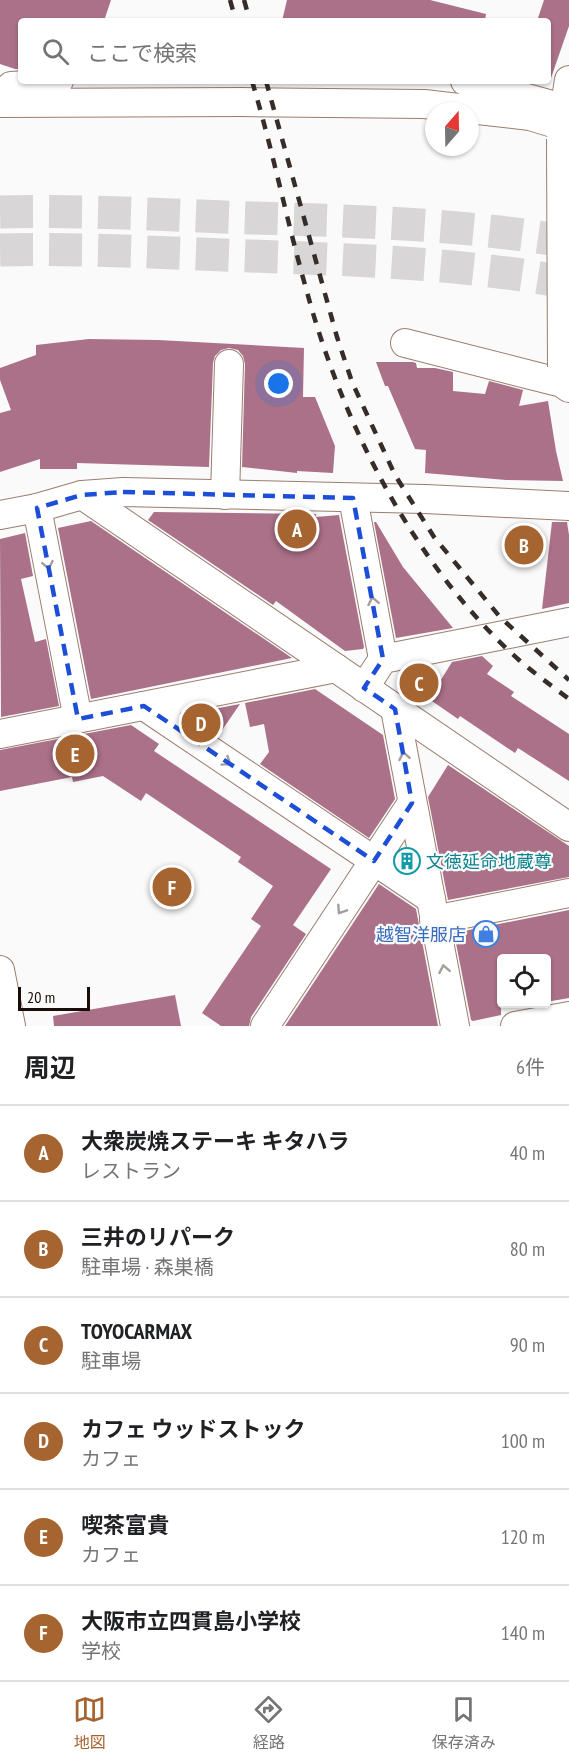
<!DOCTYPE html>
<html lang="ja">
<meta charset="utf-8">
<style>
:root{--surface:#fff;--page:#f6f6f6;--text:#202124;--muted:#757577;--line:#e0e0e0;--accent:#a66431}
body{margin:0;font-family:"PT Sans Narrow","Noto Sans JP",sans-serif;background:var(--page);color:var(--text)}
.controls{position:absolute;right:18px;bottom:18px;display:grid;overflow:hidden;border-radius:6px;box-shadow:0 2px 4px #0004}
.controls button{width:54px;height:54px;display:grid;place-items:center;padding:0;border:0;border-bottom:2px solid var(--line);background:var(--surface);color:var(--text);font:30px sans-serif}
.compass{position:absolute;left:425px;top:102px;width:54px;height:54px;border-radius:50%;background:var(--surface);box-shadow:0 2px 4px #0004;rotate:20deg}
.scale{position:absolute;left:18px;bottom:15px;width:72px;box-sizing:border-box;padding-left:6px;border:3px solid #180d08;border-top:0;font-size:16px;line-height:21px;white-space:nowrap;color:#180d08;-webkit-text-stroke:4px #fafafa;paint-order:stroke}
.you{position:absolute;left:279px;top:384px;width:21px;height:21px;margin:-15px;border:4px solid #fff;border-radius:50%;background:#1a73e8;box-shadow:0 0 0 9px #1a73e833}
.badge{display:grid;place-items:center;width:39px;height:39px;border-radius:50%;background:var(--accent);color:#fff;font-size:20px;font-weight:700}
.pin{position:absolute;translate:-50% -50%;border:3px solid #fff;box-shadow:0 2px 6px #0006}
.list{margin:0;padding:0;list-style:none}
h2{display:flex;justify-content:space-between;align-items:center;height:78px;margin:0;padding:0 24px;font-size:26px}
h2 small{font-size:20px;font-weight:400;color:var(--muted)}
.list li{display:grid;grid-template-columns:39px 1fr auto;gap:18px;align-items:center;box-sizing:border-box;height:96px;padding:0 24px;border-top:2px solid var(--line)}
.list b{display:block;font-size:22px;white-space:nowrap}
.list p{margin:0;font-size:20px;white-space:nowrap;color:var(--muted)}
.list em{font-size:20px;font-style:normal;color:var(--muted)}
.icon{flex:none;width:33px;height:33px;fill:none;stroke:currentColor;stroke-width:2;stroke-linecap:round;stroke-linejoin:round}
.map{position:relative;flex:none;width:569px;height:1026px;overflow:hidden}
.search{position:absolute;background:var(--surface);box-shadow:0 2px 4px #0004;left:18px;right:18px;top:18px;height:66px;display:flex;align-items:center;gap:15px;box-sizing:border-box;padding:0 21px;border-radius:6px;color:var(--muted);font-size:22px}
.sheet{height:654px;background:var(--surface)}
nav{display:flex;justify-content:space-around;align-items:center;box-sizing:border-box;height:84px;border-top:2px solid var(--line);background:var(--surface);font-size:16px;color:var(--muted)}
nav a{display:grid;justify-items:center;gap:3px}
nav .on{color:var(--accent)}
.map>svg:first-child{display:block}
</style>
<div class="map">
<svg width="569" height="1026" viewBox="0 0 569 1026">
<rect width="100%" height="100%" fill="#fafafa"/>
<g fill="#ab7188">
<polygon points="0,0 111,0 104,21 21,21 21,69 15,69 0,64"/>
<polygon points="287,0 430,0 486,14 485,21 282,21"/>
<polygon points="544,0 569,0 569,26 551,78 548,77 548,21 537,21"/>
<polygon points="89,339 158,340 304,348 303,397 315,397 335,446 333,473 297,471 297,473 242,467 245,364 243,356 238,350 229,348 221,350 215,356 213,363 209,467 77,463 77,469 40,469 40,459 0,472 0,413 11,410 0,380 0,368 36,355 36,345"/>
<polygon points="376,362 413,362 416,363 417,368 435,368 453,372 453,391 485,394 489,381 523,390 519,406 548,401 556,451 563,481 506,480 425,473 426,450 415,449 388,386 385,386"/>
<polygon points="154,512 316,514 316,517 339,515 364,647 363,649 345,651 276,601 273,605 148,520"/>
<polygon points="91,521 129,547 292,658 91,699 58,528"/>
<polygon points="374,522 376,522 403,567 453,628 396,638"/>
<polygon points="552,522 567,522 569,535 569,603 542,609"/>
<polygon points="25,533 33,576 21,579 35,642 46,639 59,706 1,717 0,539"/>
<polygon points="482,656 493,666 487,674 514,692 511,696 569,734 569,781 518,748 515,753 460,716 458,719 429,699 452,662"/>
<polygon points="315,689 383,735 395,799 369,838 260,764 269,752 264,724 250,727 245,703"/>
<polygon points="240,704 218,736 196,721 203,711"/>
<polygon points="131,725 159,744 154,751 331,869 293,925 306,934 251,1017 249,1026 221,1026 202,1013 261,926 251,919 273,886 238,862 241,857 146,793 141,801 103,776 73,782 72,777 0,791 0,750"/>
<polygon points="448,765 569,846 569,877 448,900 428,797"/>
<polygon points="379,884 416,909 438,1026 285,1026"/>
<polygon points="569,910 569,998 546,1002 546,958 501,958 501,1015 473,1021 471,1020 454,933"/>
<polygon points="175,995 181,1026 54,1026 53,1016"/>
</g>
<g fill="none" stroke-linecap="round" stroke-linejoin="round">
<g stroke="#d8d6d6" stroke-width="33" stroke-dasharray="33 16" stroke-linecap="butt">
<path d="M0 212C84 210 167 215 251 218 357 221 464 224 569 242"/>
<path d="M0 250C84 248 167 253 251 256 357 260 464 263 569 283"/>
</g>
<defs>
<g id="minor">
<polyline points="465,81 552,105"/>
<polyline points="11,86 44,84 59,81"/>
<polyline points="0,103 242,102 424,104 530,116 569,128"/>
<polyline points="561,130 569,80"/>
<polyline points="405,343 562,383 569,388"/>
<polyline points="82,495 569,827"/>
<polyline points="225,495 229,364"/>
<polyline points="353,498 383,659"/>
<polyline points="37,508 78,719"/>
<polyline points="0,515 37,508 82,495 123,492 425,499 569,506"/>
<polyline points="364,688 383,659 569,622"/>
<polyline points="144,706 431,899"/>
<polyline points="395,709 455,1026"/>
<polyline points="0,734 336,668"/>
<polyline points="434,920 569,893"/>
<polyline points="0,970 11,1026"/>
<polyline points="265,1026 412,803"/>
<polyline points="515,1026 569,1016"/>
</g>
</defs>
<use href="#minor" stroke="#9b7d6f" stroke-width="30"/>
<use href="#minor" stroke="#fff" stroke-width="28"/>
<g stroke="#362c28" stroke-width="4.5" stroke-dasharray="10 10" stroke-linecap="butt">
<polyline points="230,0 236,21"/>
<polyline points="244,0 250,21"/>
<path d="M252 81C273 151 287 222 307 292 343 425 415 567 519 660 535 674 552 686 569 699"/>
<polyline points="266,81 337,337 352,382 395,475 434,537 500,617 569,680"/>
</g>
<defs>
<polyline id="minor-bridge" points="561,139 562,367"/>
</defs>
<use href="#minor-bridge" stroke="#9b7d6f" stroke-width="30" stroke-linecap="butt"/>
<use href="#minor-bridge" stroke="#fff" stroke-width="28"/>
</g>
<defs><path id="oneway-chevron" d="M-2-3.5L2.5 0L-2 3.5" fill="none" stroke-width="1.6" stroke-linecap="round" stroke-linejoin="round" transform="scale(1.5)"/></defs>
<g stroke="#a39e9c">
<use href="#oneway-chevron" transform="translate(48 565) rotate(79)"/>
<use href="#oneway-chevron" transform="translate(373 601) rotate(-101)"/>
<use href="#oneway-chevron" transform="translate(404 756) rotate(-101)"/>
<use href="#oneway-chevron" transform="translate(227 762) rotate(34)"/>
<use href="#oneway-chevron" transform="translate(341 910) rotate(123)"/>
<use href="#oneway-chevron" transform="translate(444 969) rotate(-101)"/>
</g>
<path fill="none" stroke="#1d4ed8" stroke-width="4.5" stroke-dasharray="12 8" stroke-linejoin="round" d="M123 492 353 498 383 659 364 688 395 709 412 803 374 861 144 706 78 719 37 508 82 495Z"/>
<defs>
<symbol id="building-ring" viewBox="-11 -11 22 22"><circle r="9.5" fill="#fafafa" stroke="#0f9aa8" stroke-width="1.5"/><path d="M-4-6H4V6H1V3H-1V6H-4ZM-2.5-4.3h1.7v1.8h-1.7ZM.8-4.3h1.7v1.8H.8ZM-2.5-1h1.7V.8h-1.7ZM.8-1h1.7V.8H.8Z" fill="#0f9aa8"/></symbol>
<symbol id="shop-ring" viewBox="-11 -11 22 22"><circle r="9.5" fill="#fafafa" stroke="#3f7fe0" stroke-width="1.5"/><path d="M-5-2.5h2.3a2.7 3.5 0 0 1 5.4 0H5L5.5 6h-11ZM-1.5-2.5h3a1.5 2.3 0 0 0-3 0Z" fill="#3f7fe0"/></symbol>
</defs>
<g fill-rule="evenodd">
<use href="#building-ring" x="392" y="846" width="30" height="30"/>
<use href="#shop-ring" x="471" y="919" width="30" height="30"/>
</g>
<g text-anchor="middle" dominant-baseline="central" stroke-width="4.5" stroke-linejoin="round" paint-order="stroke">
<g font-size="18" fill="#0d838f" stroke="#fafafa" text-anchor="start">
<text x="426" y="861">文徳延命地蔵尊</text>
</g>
<g font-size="18" fill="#366cbe" stroke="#fafafa" text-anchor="end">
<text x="466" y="934">越智洋服店</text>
</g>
</g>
</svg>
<div class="controls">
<button><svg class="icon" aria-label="locate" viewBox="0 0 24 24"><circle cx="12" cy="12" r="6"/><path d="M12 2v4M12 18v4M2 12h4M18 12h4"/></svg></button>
</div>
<svg class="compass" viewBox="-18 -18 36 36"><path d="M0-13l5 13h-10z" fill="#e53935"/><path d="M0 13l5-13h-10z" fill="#757577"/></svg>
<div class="scale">20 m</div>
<div class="you"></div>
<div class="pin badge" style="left:297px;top:529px">A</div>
<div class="pin badge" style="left:524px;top:545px">B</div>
<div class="pin badge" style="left:419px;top:683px">C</div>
<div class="pin badge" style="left:201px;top:723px">D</div>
<div class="pin badge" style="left:75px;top:754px">E</div>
<div class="pin badge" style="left:172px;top:887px">F</div>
<div class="search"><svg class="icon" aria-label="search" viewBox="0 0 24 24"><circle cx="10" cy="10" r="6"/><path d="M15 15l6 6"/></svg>ここで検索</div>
</div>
<section class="sheet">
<h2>周辺<small>6件</small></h2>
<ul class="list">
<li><span class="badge">A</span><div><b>大衆炭焼ステーキ キタハラ</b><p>レストラン</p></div><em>40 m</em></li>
<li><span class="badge">B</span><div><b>三井のリパーク</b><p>駐車場 · 森巣橋</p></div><em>80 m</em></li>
<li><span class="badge">C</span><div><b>TOYOCARMAX</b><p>駐車場</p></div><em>90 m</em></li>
<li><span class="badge">D</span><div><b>カフェ ウッドストック</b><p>カフェ</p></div><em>100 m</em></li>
<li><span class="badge">E</span><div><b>喫茶富貴</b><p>カフェ</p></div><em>120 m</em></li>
<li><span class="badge">F</span><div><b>大阪市立四貫島小学校</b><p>学校</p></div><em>140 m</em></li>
</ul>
</section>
<nav>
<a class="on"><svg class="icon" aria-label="map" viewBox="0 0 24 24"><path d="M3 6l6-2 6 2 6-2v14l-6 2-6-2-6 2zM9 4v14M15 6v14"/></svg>地図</a>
<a><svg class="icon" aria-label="directions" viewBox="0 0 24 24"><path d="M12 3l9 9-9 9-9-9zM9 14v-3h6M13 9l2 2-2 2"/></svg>経路</a>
<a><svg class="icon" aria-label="saved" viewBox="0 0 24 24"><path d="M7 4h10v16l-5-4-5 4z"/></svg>保存済み</a>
</nav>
